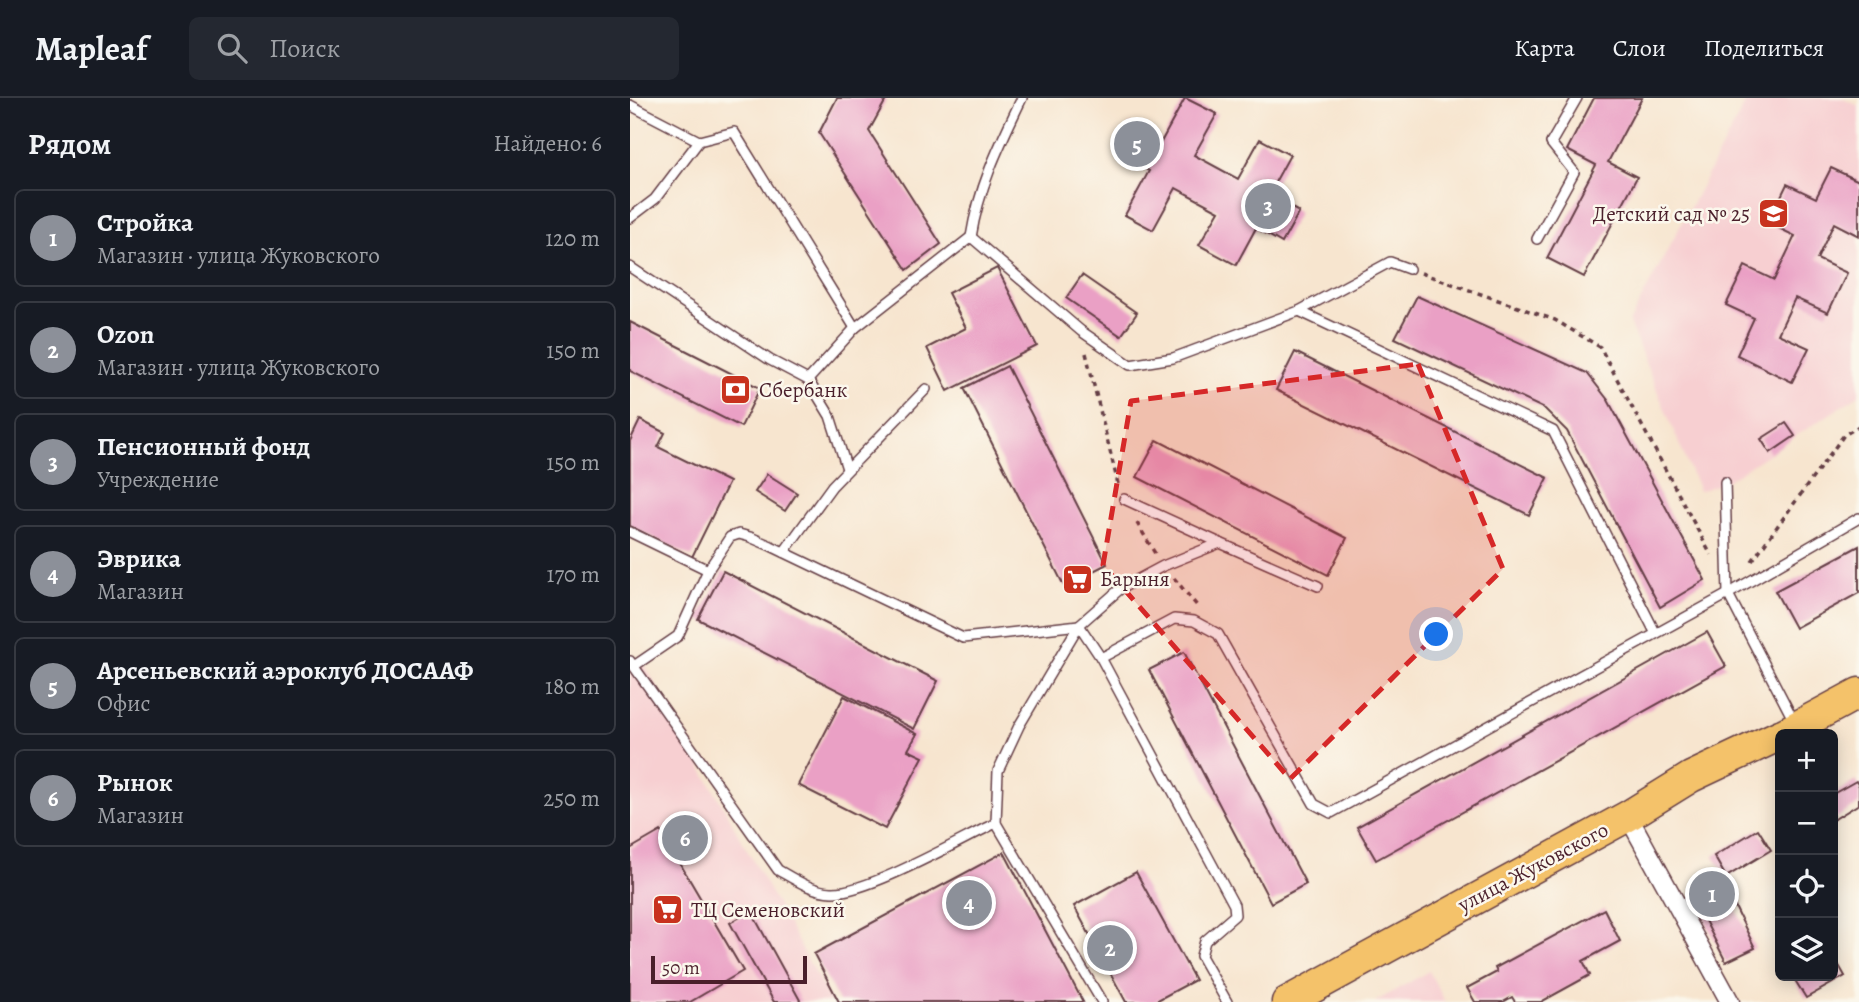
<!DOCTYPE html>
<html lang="ru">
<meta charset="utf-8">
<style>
:root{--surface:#171b24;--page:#242831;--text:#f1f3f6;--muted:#9ea1a6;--line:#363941;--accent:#8c9099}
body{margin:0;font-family:Alegreya,serif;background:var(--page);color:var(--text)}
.controls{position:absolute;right:21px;bottom:21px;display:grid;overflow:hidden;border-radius:10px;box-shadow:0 4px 18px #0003}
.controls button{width:63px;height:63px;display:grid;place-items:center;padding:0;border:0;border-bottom:2px solid var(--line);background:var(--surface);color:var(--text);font:35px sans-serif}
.scale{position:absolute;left:21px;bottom:18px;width:156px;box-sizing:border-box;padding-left:7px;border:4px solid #4a1f2b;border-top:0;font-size:19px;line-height:24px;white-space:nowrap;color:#4a1f2b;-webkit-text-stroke:5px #fbf7ec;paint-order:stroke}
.you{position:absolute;left:807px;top:537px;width:24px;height:24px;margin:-18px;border:5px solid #fff;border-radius:50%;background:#1a73e8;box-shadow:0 0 0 10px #1a73e833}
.badge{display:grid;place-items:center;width:46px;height:46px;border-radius:50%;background:var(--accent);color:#fff;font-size:23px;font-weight:700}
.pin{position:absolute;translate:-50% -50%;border:4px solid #fff;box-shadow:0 2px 7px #0006}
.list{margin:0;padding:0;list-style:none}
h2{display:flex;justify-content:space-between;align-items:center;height:91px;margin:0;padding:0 28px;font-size:30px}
h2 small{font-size:23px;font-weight:400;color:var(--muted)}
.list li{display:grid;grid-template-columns:46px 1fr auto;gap:21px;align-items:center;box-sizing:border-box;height:98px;margin:0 14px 14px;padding:0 14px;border:2px solid var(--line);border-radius:10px}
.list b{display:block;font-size:26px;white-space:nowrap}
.list p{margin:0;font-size:23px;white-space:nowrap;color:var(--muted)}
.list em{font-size:23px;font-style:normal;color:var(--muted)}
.icon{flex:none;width:38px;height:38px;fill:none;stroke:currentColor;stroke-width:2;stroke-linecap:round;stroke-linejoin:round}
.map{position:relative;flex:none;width:1229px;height:904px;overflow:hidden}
header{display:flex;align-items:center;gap:42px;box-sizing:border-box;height:98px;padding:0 35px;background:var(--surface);border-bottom:2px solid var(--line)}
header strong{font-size:33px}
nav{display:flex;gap:38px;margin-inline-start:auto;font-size:24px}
.search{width:490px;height:63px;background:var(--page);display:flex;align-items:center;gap:18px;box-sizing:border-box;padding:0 24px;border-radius:10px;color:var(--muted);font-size:26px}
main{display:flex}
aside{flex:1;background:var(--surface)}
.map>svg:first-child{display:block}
</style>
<header>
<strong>Mapleaf</strong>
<div class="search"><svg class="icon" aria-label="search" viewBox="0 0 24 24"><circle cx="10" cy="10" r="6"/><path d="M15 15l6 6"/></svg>Поиск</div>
<nav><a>Карта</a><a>Слои</a><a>Поделиться</a></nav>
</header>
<main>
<aside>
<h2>Рядом<small>Найдено: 6</small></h2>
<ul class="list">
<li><span class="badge">1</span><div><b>Стройка</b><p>Магазин · улица Жуковского</p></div><em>120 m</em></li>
<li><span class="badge">2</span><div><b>Ozon</b><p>Магазин · улица Жуковского</p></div><em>150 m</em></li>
<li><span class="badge">3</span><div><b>Пенсионный фонд</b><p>Учреждение</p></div><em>150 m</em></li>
<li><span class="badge">4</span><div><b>Эврика</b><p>Магазин</p></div><em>170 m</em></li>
<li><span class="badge">5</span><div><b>Арсеньевский аэроклуб ДОСААФ</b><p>Офис</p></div><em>180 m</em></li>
<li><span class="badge">6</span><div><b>Рынок</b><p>Магазин</p></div><em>250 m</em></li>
</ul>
</aside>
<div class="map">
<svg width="1229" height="904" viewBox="0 0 1229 904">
<rect width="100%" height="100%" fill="#fbf7ec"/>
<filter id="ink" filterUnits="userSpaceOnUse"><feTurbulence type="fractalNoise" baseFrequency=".0143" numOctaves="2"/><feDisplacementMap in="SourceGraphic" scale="14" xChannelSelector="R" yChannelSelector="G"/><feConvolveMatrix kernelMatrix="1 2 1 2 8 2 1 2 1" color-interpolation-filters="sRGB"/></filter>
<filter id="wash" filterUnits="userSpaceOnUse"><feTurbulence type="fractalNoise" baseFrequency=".00686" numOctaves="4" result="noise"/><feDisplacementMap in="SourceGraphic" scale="28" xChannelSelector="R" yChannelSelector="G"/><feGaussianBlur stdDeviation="1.57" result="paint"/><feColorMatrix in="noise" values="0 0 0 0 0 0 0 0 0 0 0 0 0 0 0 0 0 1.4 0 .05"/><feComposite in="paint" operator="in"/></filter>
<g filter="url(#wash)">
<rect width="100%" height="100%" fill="#f7e5cf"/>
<g fill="#f7cfd1">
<polygon points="1118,0 1211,0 1229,8 1229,297 1095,384 1069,393 999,225"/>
<polygon points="15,567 201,904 0,904 0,575"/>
<polygon points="799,873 815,904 745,904"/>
</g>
<g id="blocks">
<g fill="#eaa0c5">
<polygon points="207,0 257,0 239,33 311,146 277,172 189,35"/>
<polygon points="555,0 587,16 564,57 608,81 630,41 660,57 638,97 669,114 652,145 626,130 606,167 569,147 589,113 546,90 523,132 495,117 519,73 485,54 500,26 531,44"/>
<polygon points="964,0 1012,0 978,64 1007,79 954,179 917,160 966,67 937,52"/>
<polygon points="1201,70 1229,83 1229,138 1204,125 1187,161 1217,175 1198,215 1165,200 1148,236 1179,250 1162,284 1107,257 1124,220 1096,207 1115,168 1144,182 1165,138 1138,125 1157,86 1186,100"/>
<polygon points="367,170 407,248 318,293 297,250 336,230 318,195"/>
<polygon points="452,177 507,215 491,238 436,200"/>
<polygon points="787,198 957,275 978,302 1075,482 1030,509 937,333 915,311 765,240"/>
<polygon points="0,224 130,290 111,329 0,273"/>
<polygon points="665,254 918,380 899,417 646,292"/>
<polygon points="377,268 477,466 434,488 334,290"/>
<polygon points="10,322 35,335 28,349 99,384 62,459 0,428 0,343"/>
<polygon points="1156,325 1165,338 1140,355 1131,341"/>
<polygon points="527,342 717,440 698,477 507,379"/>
<polygon points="137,376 167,395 155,413 125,394"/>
<polygon points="1229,448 1229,495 1165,530 1145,493"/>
<polygon points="93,473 308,583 284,631 68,521"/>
<polygon points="1077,534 1096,568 746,762 727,729"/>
<polygon points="554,554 676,786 641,805 519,572"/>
<polygon points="214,598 287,636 278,652 293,659 255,731 168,687"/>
<polygon points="1226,683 1229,688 1229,706 1203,722 1203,696"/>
<polygon points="1128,731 1141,752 1096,779 1084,758"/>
<polygon points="31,733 113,873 60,904 0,904 0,751"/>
<polygon points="374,754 453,904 209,904 184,856"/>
<polygon points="506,774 565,882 524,904 496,904 444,808"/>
<polygon points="1090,778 1125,850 1096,864 1064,801 1069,789"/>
<polygon points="974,811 990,843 953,863 960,877 911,904 885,904 882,899 873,904 845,904 837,890 867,874 865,870"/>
<polygon points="121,813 171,904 144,904 100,825"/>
<polygon points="1203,857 1215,878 1176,900 1163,879 1203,878"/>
</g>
</g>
</g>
<g filter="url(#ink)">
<use href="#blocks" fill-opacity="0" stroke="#643d44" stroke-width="2"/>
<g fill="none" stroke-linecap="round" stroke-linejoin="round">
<defs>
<g id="service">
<polyline points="0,7 69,43 104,34 225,230"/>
<polyline points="0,120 25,101 69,43"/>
<path d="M341 139C349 88 370 46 392 0"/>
<polyline points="907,141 944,74 921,45 947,0"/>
<polyline points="0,169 140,262 178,282"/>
<polyline points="669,213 923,333 1025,534"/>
<polyline points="217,371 200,318 178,282 225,230 341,139 451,233 500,267 543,260 669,213 760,164 779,171"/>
<polyline points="1095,384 1098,496 1165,625"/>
<polyline points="494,401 590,445"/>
<polyline points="0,434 78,472"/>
<polyline points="154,454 202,388 296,291"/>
<polyline points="449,527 471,560 604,807 605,817 575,843 571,858 597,904"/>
<polyline points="471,560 544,521 564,523 588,536 684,706 701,715 1098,496 1229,420"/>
<path d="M0 563 148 772C164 781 183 794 202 794 238 795 330 742 366 725"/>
<polyline points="4,568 48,538 78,472 100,439 109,436 120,439 141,448 333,540 449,527"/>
<polyline points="472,904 366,725 368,673 389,628 449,527 490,491 533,468 590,445 688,488"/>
</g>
<polyline id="minor" points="998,718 1100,904"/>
<g id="primary">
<polyline points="1153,636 1229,595"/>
<polyline points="657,904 998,718 1061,679 1150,637"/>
</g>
</defs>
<use href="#service" stroke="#643d44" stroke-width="12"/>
<use href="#minor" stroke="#643d44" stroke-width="21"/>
<use href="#primary" stroke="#643d44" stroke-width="33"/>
<g stroke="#643d44" stroke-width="3.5" stroke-dasharray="5 5" stroke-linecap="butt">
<polyline points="791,175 925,222 970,249 1081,457"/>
<polyline points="456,255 489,390"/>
<polyline points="507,425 526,457"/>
<polyline points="1122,463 1214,337 1229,328"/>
<polyline points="544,480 568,509"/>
</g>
<use href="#service" stroke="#fff" stroke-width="9"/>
<use href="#minor" stroke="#fff" stroke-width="18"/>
<use href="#primary" stroke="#f4c26a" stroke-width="30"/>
</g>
</g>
<path fill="#d62828" fill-opacity="0.2" stroke="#d62828" stroke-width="5" stroke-dasharray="14 9" stroke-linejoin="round" d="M788 266 873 471 660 681 473 467 501 303Z"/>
<defs>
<symbol id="school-square" viewBox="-11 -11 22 22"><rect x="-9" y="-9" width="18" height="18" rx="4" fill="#c8321e" stroke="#fbf7ec"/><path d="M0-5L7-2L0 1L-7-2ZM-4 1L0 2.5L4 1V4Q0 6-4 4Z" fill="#fff"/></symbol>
<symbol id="bank-square" viewBox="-11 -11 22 22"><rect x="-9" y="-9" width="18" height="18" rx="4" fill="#c8321e" stroke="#fbf7ec"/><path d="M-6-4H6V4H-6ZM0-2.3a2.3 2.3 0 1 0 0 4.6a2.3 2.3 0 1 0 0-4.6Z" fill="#fff"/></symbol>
<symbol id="supermarket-square" viewBox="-11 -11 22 22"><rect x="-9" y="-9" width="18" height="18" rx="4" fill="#c8321e" stroke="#fbf7ec"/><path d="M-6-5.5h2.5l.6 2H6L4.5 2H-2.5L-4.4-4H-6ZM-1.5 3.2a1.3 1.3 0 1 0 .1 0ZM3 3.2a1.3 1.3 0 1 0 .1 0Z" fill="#fff"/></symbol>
</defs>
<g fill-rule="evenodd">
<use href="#school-square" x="1126" y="98" width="35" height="35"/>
<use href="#bank-square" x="88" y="274" width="35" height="35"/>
<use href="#supermarket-square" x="430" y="464" width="35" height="35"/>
<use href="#supermarket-square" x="20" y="794" width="35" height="35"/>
</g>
<g text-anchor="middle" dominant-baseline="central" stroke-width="5" stroke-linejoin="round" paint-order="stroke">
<g font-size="21" fill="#4a1f2b" stroke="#fbf7ec" text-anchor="start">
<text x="1120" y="116" text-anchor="end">Детский сад № 25</text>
<text x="129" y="292">Сбербанк</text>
<text x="470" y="481">Барыня</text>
<text x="61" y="812">ТЦ Семеновский</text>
</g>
<g font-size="21" fill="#4a1f2b" stroke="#fbf7ec">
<text transform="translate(903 769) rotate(-28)">улица Жуковского</text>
</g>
</g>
</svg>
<div class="controls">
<button>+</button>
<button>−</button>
<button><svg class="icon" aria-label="locate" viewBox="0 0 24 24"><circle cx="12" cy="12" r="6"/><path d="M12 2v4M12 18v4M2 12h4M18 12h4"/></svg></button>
<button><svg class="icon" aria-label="layers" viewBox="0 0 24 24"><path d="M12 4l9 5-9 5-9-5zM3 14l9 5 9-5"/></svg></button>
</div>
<div class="scale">50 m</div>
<div class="you"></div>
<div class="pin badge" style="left:1082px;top:796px">1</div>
<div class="pin badge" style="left:480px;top:850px">2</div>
<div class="pin badge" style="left:638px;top:108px">3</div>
<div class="pin badge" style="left:339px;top:805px">4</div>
<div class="pin badge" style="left:507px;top:46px">5</div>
<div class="pin badge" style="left:55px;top:740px">6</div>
</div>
</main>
